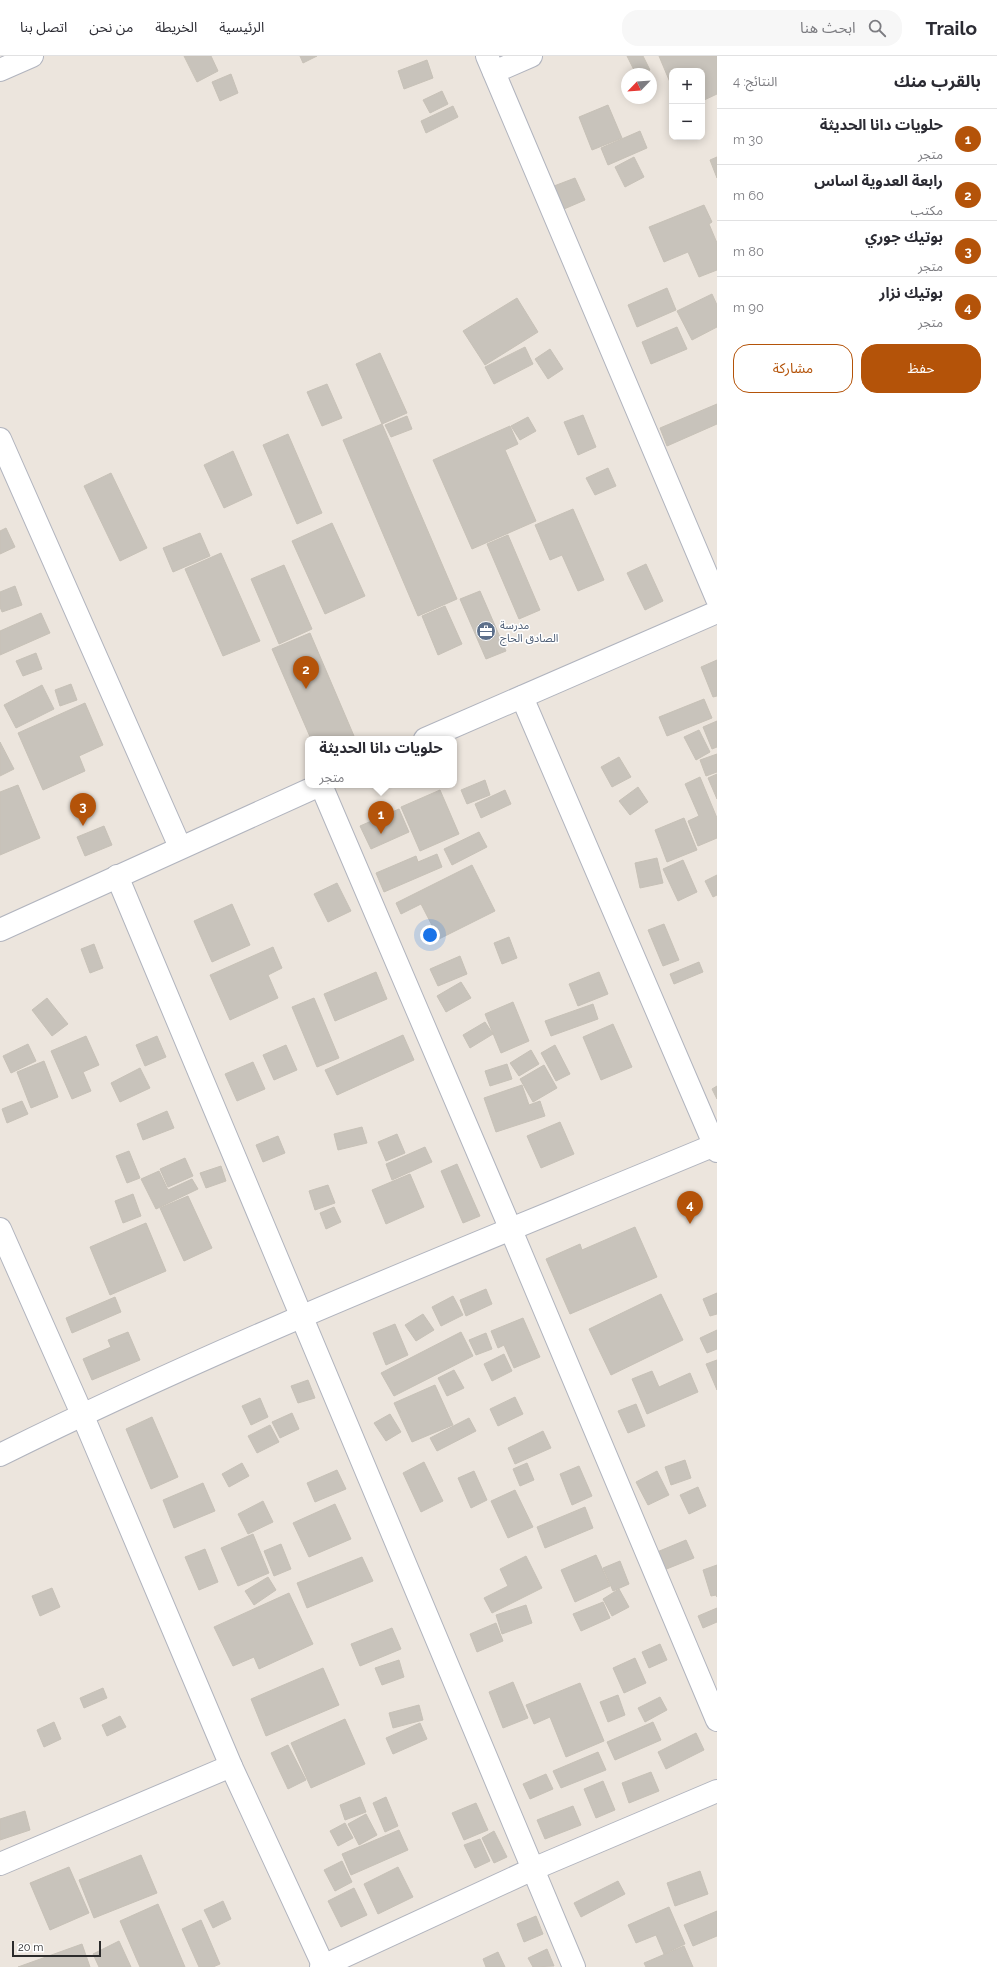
<!DOCTYPE html>
<html lang="ar">
<meta charset="utf-8">
<style>
:root{--surface:#fff;--page:#f7f7f7;--text:#2b2b33;--muted:#7c7c81;--line:#e1e1e2;--accent:#b45309}
body{margin:0;font-family:Raleway,"Noto Sans Arabic",sans-serif;background:var(--page);color:var(--text);direction:rtl}
.controls{position:absolute;right:12px;top:12px;display:grid;overflow:hidden;border-radius:8px;box-shadow:0 2px 10px #0003}
.controls button{width:36px;height:36px;display:grid;place-items:center;padding:0;border:0;border-bottom:1px solid var(--line);background:var(--surface);color:var(--text);font:20px sans-serif}
.compass{position:absolute;left:621px;top:12px;width:36px;height:36px;border-radius:50%;background:var(--surface);box-shadow:0 2px 10px #0003;rotate:245deg}
.scale{position:absolute;left:12px;bottom:10px;width:89px;box-sizing:border-box;padding-left:4px;border:2px solid #2b2b2b;border-top:0;font-size:11px;line-height:14px;white-space:nowrap;color:#2b2b2b;-webkit-text-stroke:3px #fff;paint-order:stroke}
.you{position:absolute;left:430px;top:879px;width:14px;height:14px;margin:-10px;border:3px solid #fff;border-radius:50%;background:#1a73e8;box-shadow:0 0 0 6px #1a73e833}
.badge{display:grid;place-items:center;width:26px;height:26px;border-radius:50%;background:var(--accent);color:#fff;font-size:13px;font-weight:700}
.pin{position:absolute;translate:-50% -33px;filter:drop-shadow(0 1px 2px #0008)}
.pin::after{content:'';position:absolute;top:21px;width:14px;height:12px;background:inherit;clip-path:polygon(0 0,100% 0,50% 100%)}
.popup{position:absolute;left:305px;top:680px;width:152px;height:52px;box-sizing:border-box;display:grid;place-content:center;border-radius:8px;background:var(--surface);filter:drop-shadow(0 1px 3px #0005);font-size:13px;white-space:nowrap;color:var(--muted)}
.popup b{font-size:15px;color:var(--text)}
.popup::after{content:'';position:absolute;left:50%;top:100%;margin-left:-8px;border:8px solid transparent;border-top-color:var(--surface)}
.list{margin:0;padding:0;list-style:none}
h2{display:flex;justify-content:space-between;align-items:center;height:52px;margin:0;padding:0 16px;font-size:17px}
h2 small{font-size:13px;font-weight:400;color:var(--muted)}
.list li{display:grid;grid-template-columns:26px 1fr auto;gap:12px;align-items:center;box-sizing:border-box;height:56px;padding:0 16px;border-top:1px solid var(--line)}
.list b{display:block;font-size:15px;white-space:nowrap}
.list p{margin:0;font-size:13px;white-space:nowrap;color:var(--muted)}
.list em{font-size:13px;font-style:normal;color:var(--muted)}
.actions{display:flex;gap:8px;padding:12px 16px}
.actions a{flex:1;padding:9px 0;border:1px solid var(--accent);border-radius:16px;text-align:center;font-size:14px;color:var(--accent)}
.actions .main{background:var(--accent);color:#fff}
.icon{flex:none;width:22px;height:22px;fill:none;stroke:currentColor;stroke-width:2;stroke-linecap:round;stroke-linejoin:round}
.map{position:relative;flex:none;width:717px;height:1911px;overflow:hidden;direction:ltr}
header{display:flex;align-items:center;gap:24px;box-sizing:border-box;height:56px;padding:0 20px;background:var(--surface);border-bottom:1px solid var(--line)}
header strong{font-size:19px}
nav{display:flex;gap:22px;margin-inline-start:auto;font-size:14px}
.search{width:280px;height:36px;background:var(--page);display:flex;align-items:center;gap:10px;box-sizing:border-box;padding:0 14px;border-radius:16px;color:var(--muted);font-size:15px}
main{display:flex}
aside{flex:1;background:var(--surface)}
.map>svg:first-child{display:block}
</style>
<header>
<strong>Trailo</strong>
<div class="search"><svg class="icon" aria-label="search" viewBox="0 0 24 24"><circle cx="10" cy="10" r="6"/><path d="M15 15l6 6"/></svg>ابحث هنا</div>
<nav><a>الرئيسية</a><a>الخريطة</a><a>من نحن</a><a>اتصل بنا</a></nav>
</header>
<main>
<aside>
<h2>بالقرب منك<small>النتائج: 4</small></h2>
<ul class="list">
<li><span class="badge">1</span><div><b>حلويات دانا الحديثة</b><p>متجر</p></div><em>30 m</em></li>
<li><span class="badge">2</span><div><b>رابعة العدوية اساس</b><p>مكتب</p></div><em>60 m</em></li>
<li><span class="badge">3</span><div><b>بوتيك جوري</b><p>متجر</p></div><em>80 m</em></li>
<li><span class="badge">4</span><div><b>بوتيك نزار</b><p>متجر</p></div><em>90 m</em></li>
</ul>
<div class="actions"><a class="main">حفظ</a><a>مشاركة</a></div>
</aside>
<div class="map">
<svg width="717" height="1911" viewBox="0 0 717 1911">
<rect width="100%" height="100%" fill="#ece5dd"/>
<g fill="#c8c3bb" stroke="#c7c1b7">
<polygon points="184,0 211,0 218,15 197,26"/>
<polygon points="300,0 317,0 303,7"/>
<polygon points="627,0 643,0 650,14 642,18 636,18"/>
<polygon points="659,0 717,0 717,38 702,45 702,15 672,15 672,31"/>
<polygon points="427,4 433,22 404,33 398,15"/>
<polygon points="231,18 238,37 220,45 212,26"/>
<polygon points="442,35 448,48 430,57 423,44"/>
<polygon points="608,49 622,82 592,94 579,61"/>
<polygon points="453,50 458,61 426,77 421,65"/>
<polygon points="640,75 647,92 608,109 601,92"/>
<polygon points="634,101 644,121 625,131 615,111"/>
<polygon points="717,101 717,122 710,104"/>
<polygon points="575,122 585,144 564,153 554,130"/>
<polygon points="704,149 712,166 709,168 717,187 717,214 699,221 688,196 664,206 649,171"/>
<polygon points="667,232 676,254 637,271 628,249"/>
<polygon points="712,238 717,249 717,271 692,284 677,255"/>
<polygon points="517,242 538,276 485,309 463,275"/>
<polygon points="677,271 687,293 651,308 642,286"/>
<polygon points="525,291 533,308 494,328 485,311"/>
<polygon points="550,293 563,313 548,323 535,303"/>
<polygon points="380,297 407,357 382,368 356,308"/>
<polygon points="327,328 342,362 322,370 307,336"/>
<polygon points="717,348 717,368 667,390 660,372"/>
<polygon points="583,359 596,391 578,399 564,366"/>
<polygon points="407,360 412,373 391,381 385,369"/>
<polygon points="528,361 536,375 520,384 511,370"/>
<polygon points="382,368 457,543 418,560 343,384"/>
<polygon points="510,370 518,388 505,394 536,465 472,493 433,404"/>
<polygon points="288,378 322,457 297,468 263,389"/>
<polygon points="233,395 252,439 224,452 204,409"/>
<polygon points="608,412 616,430 595,439 586,422"/>
<polygon points="111,417 147,492 120,505 84,430"/>
<polygon points="573,453 604,524 578,535 562,499 550,504 535,469"/>
<polygon points="332,467 365,540 325,558 292,485"/>
<polygon points="6,472 15,491 0,498 0,475"/>
<polygon points="200,477 210,500 173,516 163,492"/>
<polygon points="508,479 540,554 519,563 487,488"/>
<polygon points="221,497 260,585 223,600 185,513"/>
<polygon points="646,508 663,545 645,554 627,517"/>
<polygon points="284,509 312,573 279,588 251,523"/>
<polygon points="15,530 22,549 2,556 0,551 0,536"/>
<polygon points="480,535 506,595 486,603 460,543"/>
<polygon points="445,550 462,588 438,599 422,560"/>
<polygon points="41,557 50,577 0,599 0,575"/>
<polygon points="310,577 354,680 347,683 311,683 272,593"/>
<polygon points="36,597 42,613 23,620 16,605"/>
<polygon points="717,604 717,640 713,641 701,611"/>
<polygon points="71,628 77,644 60,650 55,634"/>
<polygon points="42,629 54,653 16,672 4,649"/>
<polygon points="704,643 712,662 667,680 659,661"/>
<polygon points="85,647 103,689 79,700 85,715 43,734 18,677"/>
<polygon points="717,665 717,691 712,693 703,671"/>
<polygon points="699,674 710,696 696,704 684,681"/>
<polygon points="0,686 14,713 0,720"/>
<polygon points="717,698 717,716 706,720 700,704"/>
<polygon points="619,701 631,721 612,731 601,711"/>
<polygon points="717,718 717,743 708,722"/>
<polygon points="700,721 717,762 717,782 698,790 688,765 699,760 685,728"/>
<polygon points="485,724 490,739 467,748 461,734"/>
<polygon points="18,729 40,782 0,799 0,736"/>
<polygon points="638,731 648,746 630,759 619,745"/>
<polygon points="440,734 459,778 420,795 401,751"/>
<polygon points="505,734 511,748 481,762 475,748"/>
<polygon points="399,753 409,776 371,793 360,770"/>
<polygon points="684,762 697,794 667,806 655,774"/>
<polygon points="104,770 112,789 85,800 77,781"/>
<polygon points="479,776 487,791 452,809 444,793"/>
<polygon points="437,798 442,811 384,836 376,817 416,800 418,806"/>
<polygon points="657,802 663,827 640,832 635,807"/>
<polygon points="683,804 697,836 678,845 663,813"/>
<polygon points="472,809 495,855 439,883 421,848 401,858 396,847"/>
<polygon points="717,819 717,839 713,841 705,825"/>
<polygon points="337,827 351,855 328,866 314,838"/>
<polygon points="232,848 250,889 212,906 194,865"/>
<polygon points="664,868 679,904 663,910 648,874"/>
<polygon points="509,881 517,902 502,908 494,887"/>
<polygon points="94,888 103,912 90,917 81,893"/>
<polygon points="273,891 282,912 268,919 278,942 230,964 210,919"/>
<polygon points="460,900 467,918 438,930 430,913"/>
<polygon points="699,906 703,916 674,928 670,918"/>
<polygon points="376,916 387,943 335,965 324,938"/>
<polygon points="599,916 608,938 578,950 569,928"/>
<polygon points="461,926 471,942 446,956 437,940"/>
<polygon points="47,942 68,968 52,980 32,954"/>
<polygon points="314,942 339,1002 317,1011 292,951"/>
<polygon points="513,946 529,985 501,997 485,958"/>
<polygon points="593,948 598,963 551,980 545,965"/>
<polygon points="485,966 493,978 470,992 463,979"/>
<polygon points="613,968 632,1011 601,1024 583,981"/>
<polygon points="403,979 414,1004 337,1039 325,1014"/>
<polygon points="86,980 99,1009 83,1016 91,1035 72,1043 51,995"/>
<polygon points="157,980 166,1001 145,1010 136,989"/>
<polygon points="28,988 36,1005 11,1017 3,1000"/>
<polygon points="286,989 297,1014 274,1024 263,999"/>
<polygon points="555,989 570,1018 556,1025 541,997"/>
<polygon points="531,994 539,1008 519,1020 510,1007"/>
<polygon points="44,1005 58,1041 31,1052 17,1016"/>
<polygon points="253,1006 265,1033 237,1045 225,1018"/>
<polygon points="507,1008 512,1023 490,1030 485,1015"/>
<polygon points="544,1009 557,1032 533,1046 520,1023"/>
<polygon points="140,1012 150,1032 120,1046 111,1027"/>
<polygon points="522,1029 529,1049 540,1045 545,1060 496,1076 484,1042"/>
<polygon points="717,1030 717,1043 712,1033"/>
<polygon points="22,1045 28,1058 7,1067 2,1053"/>
<polygon points="167,1055 174,1072 143,1084 137,1068"/>
<polygon points="560,1066 574,1098 541,1112 527,1080"/>
<polygon points="362,1071 367,1087 338,1094 334,1078"/>
<polygon points="397,1078 405,1097 386,1105 378,1086"/>
<polygon points="278,1080 285,1097 263,1106 256,1089"/>
<polygon points="425,1091 432,1106 392,1124 386,1108"/>
<polygon points="129,1095 140,1122 127,1127 116,1100"/>
<polygon points="185,1102 193,1120 168,1131 160,1113"/>
<polygon points="457,1108 480,1160 463,1167 441,1115"/>
<polygon points="221,1110 226,1125 206,1132 200,1117"/>
<polygon points="159,1115 168,1134 192,1123 198,1133 156,1153 141,1123"/>
<polygon points="410,1118 424,1151 386,1168 372,1134"/>
<polygon points="328,1129 335,1147 315,1154 309,1135"/>
<polygon points="133,1138 141,1160 123,1167 115,1145"/>
<polygon points="188,1140 212,1192 184,1205 160,1152"/>
<polygon points="334,1151 341,1166 326,1173 320,1157"/>
<polygon points="146,1167 166,1215 110,1239 90,1191"/>
<polygon points="635,1171 657,1221 570,1258 546,1203 580,1188 582,1194"/>
<polygon points="486,1233 492,1248 466,1260 460,1244"/>
<polygon points="717,1237 717,1258 710,1260 703,1243"/>
<polygon points="661,1238 683,1284 611,1319 589,1273"/>
<polygon points="453,1240 463,1259 441,1270 432,1251"/>
<polygon points="115,1241 121,1256 72,1277 66,1262"/>
<polygon points="423,1258 434,1274 416,1285 405,1269"/>
<polygon points="523,1262 540,1301 514,1312 504,1289 498,1292 491,1275"/>
<polygon points="395,1268 408,1299 386,1309 373,1277"/>
<polygon points="717,1274 717,1293 707,1297 700,1282"/>
<polygon points="128,1276 140,1304 92,1324 83,1303 111,1291 108,1284"/>
<polygon points="461,1276 473,1300 394,1340 381,1317"/>
<polygon points="486,1277 492,1293 476,1299 469,1284"/>
<polygon points="504,1298 512,1315 492,1325 484,1308"/>
<polygon points="717,1304 717,1334 706,1308"/>
<polygon points="454,1314 464,1332 447,1340 438,1322"/>
<polygon points="652,1315 659,1331 690,1317 698,1336 647,1358 632,1323"/>
<polygon points="308,1324 315,1342 298,1347 291,1330"/>
<polygon points="435,1329 453,1369 412,1386 394,1347"/>
<polygon points="515,1341 523,1358 498,1370 490,1353"/>
<polygon points="260,1342 268,1361 251,1369 242,1350"/>
<polygon points="636,1348 645,1370 628,1377 618,1355"/>
<polygon points="292,1357 299,1373 280,1382 272,1366"/>
<polygon points="390,1358 401,1376 386,1385 374,1367"/>
<polygon points="152,1361 178,1421 151,1433 126,1373"/>
<polygon points="469,1362 476,1375 437,1395 430,1382"/>
<polygon points="270,1369 279,1386 257,1397 248,1380"/>
<polygon points="543,1375 551,1392 515,1408 508,1392"/>
<polygon points="685,1404 691,1422 671,1429 665,1411"/>
<polygon points="424,1406 443,1445 421,1456 403,1417"/>
<polygon points="242,1407 249,1420 229,1431 222,1418"/>
<polygon points="527,1407 534,1424 520,1430 513,1413"/>
<polygon points="579,1410 592,1440 572,1449 560,1418"/>
<polygon points="337,1414 346,1433 315,1446 307,1427"/>
<polygon points="474,1415 487,1444 471,1452 458,1422"/>
<polygon points="657,1415 669,1439 648,1449 636,1426"/>
<polygon points="203,1427 215,1455 174,1472 163,1444"/>
<polygon points="698,1431 706,1450 689,1458 680,1439"/>
<polygon points="515,1434 533,1471 508,1482 491,1445"/>
<polygon points="263,1445 273,1466 248,1478 238,1458"/>
<polygon points="335,1448 351,1483 309,1501 293,1467"/>
<polygon points="585,1451 593,1472 545,1492 537,1471"/>
<polygon points="253,1478 269,1517 238,1530 221,1492"/>
<polygon points="686,1484 694,1502 664,1514 657,1496"/>
<polygon points="281,1488 291,1513 274,1520 264,1495"/>
<polygon points="205,1493 218,1526 199,1534 185,1501"/>
<polygon points="596,1499 610,1530 575,1546 561,1514"/>
<polygon points="526,1500 542,1532 492,1557 484,1542 508,1530 500,1513"/>
<polygon points="362,1501 373,1525 307,1552 297,1527"/>
<polygon points="620,1505 629,1528 613,1535 603,1512"/>
<polygon points="717,1509 717,1541 716,1539 711,1540 703,1514"/>
<polygon points="268,1521 276,1534 254,1549 245,1535"/>
<polygon points="52,1532 60,1551 40,1560 32,1540"/>
<polygon points="619,1533 629,1551 612,1560 603,1543"/>
<polygon points="289,1537 313,1588 259,1613 254,1601 233,1610 214,1571"/>
<polygon points="603,1546 610,1562 581,1575 573,1558"/>
<polygon points="526,1549 532,1567 502,1578 496,1559"/>
<polygon points="717,1552 717,1566 703,1572 698,1560"/>
<polygon points="496,1567 503,1585 477,1596 470,1578"/>
<polygon points="392,1572 401,1593 360,1610 351,1588"/>
<polygon points="660,1588 667,1604 649,1612 642,1596"/>
<polygon points="635,1602 646,1627 624,1637 613,1612"/>
<polygon points="399,1604 404,1621 382,1629 375,1612"/>
<polygon points="323,1612 339,1649 266,1680 251,1643"/>
<polygon points="513,1626 528,1662 503,1672 489,1636"/>
<polygon points="580,1627 604,1685 566,1701 550,1661 534,1668 526,1649"/>
<polygon points="103,1632 107,1642 84,1652 80,1642"/>
<polygon points="618,1639 625,1659 608,1666 600,1646"/>
<polygon points="660,1641 667,1654 645,1666 638,1652"/>
<polygon points="419,1649 423,1664 393,1672 389,1657"/>
<polygon points="120,1660 126,1671 107,1680 102,1669"/>
<polygon points="345,1663 365,1708 311,1732 291,1687"/>
<polygon points="54,1666 61,1683 44,1691 37,1674"/>
<polygon points="653,1666 661,1684 615,1704 607,1686"/>
<polygon points="420,1667 427,1683 393,1698 386,1682"/>
<polygon points="696,1677 704,1694 666,1713 658,1696"/>
<polygon points="288,1689 306,1724 288,1733 271,1697"/>
<polygon points="598,1696 606,1714 561,1732 553,1715"/>
<polygon points="651,1716 659,1735 629,1747 622,1727"/>
<polygon points="546,1718 553,1733 530,1743 523,1728"/>
<polygon points="603,1725 615,1754 596,1762 584,1733"/>
<polygon points="360,1741 366,1756 345,1764 340,1749"/>
<polygon points="386,1741 398,1770 385,1776 373,1747"/>
<polygon points="476,1747 488,1774 464,1784 452,1757"/>
<polygon points="573,1750 581,1769 545,1783 537,1764"/>
<polygon points="25,1755 30,1774 0,1784 0,1763"/>
<polygon points="366,1758 377,1779 359,1789 348,1768"/>
<polygon points="345,1767 353,1782 338,1790 330,1775"/>
<polygon points="399,1774 408,1794 351,1819 342,1798"/>
<polygon points="494,1775 507,1801 494,1807 482,1782"/>
<polygon points="480,1783 490,1805 475,1812 464,1789"/>
<polygon points="141,1799 157,1837 94,1862 79,1824"/>
<polygon points="342,1805 352,1826 335,1835 324,1814"/>
<polygon points="69,1811 89,1857 50,1874 30,1827"/>
<polygon points="398,1811 413,1841 378,1858 364,1828"/>
<polygon points="700,1815 708,1838 675,1850 667,1827"/>
<polygon points="618,1825 625,1838 581,1861 574,1847"/>
<polygon points="354,1832 367,1859 341,1871 328,1845"/>
<polygon points="223,1845 231,1863 213,1872 204,1854"/>
<polygon points="158,1848 185,1911 140,1911 120,1865"/>
<polygon points="669,1851 685,1888 664,1898 656,1879 636,1887 628,1869"/>
<polygon points="717,1855 717,1880 693,1890 684,1869"/>
<polygon points="536,1860 543,1878 524,1886 517,1868"/>
<polygon points="201,1864 220,1908 213,1911 199,1911 182,1873"/>
<polygon points="119,1885 131,1911 99,1911 93,1898"/>
<polygon points="82,1888 90,1911 18,1911"/>
<polygon points="684,1890 693,1911 646,1911 644,1907"/>
<polygon points="547,1893 554,1910 533,1911 528,1902"/>
<polygon points="498,1896 505,1911 486,1911 483,1903"/>
</g>
<g fill="none" stroke-linecap="round" stroke-linejoin="round">
<defs>
<g id="minor">
<polyline points="487,0 717,543"/>
<polyline points="0,14 32,0"/>
<polyline points="494,16 531,0"/>
<polyline points="0,383 180,791"/>
<polyline points="522,641 717,1095"/>
<polyline points="425,683 717,556"/>
<polyline points="321,729 511,1174 717,1664"/>
<polyline points="117,820 574,1911"/>
<polyline points="0,874 320,729"/>
<polyline points="0,1173 82,1358 231,1710 324,1911"/>
<path d="M0 1399C233 1283 477 1188 717 1088"/>
<polyline points="0,1808 231,1710"/>
<polyline points="321,1911 533,1813 717,1735"/>
</g>
</defs>
<use href="#minor" stroke="#b1b4be" stroke-width="24"/>
<use href="#minor" stroke="#fff" stroke-width="22"/>
</g>
<defs>
<symbol id="office-disc" viewBox="-11 -11 22 22"><circle r="9.5" fill="#5c6f8a" stroke="#fff"/><path d="M-6-3h4V-5.5h4V-3h4V5H-6ZM-1-4.5V-3h2v-1.5ZM-6 0V1H6V0Z" fill="#fff"/></symbol>
</defs>
<g fill-rule="evenodd">
<use href="#office-disc" x="475" y="564" width="22" height="22"/>
</g>
<g text-anchor="middle" dominant-baseline="central" stroke-width="3" stroke-linejoin="round" paint-order="stroke">
<g font-size="11" fill="#4e5e75" stroke="#fff" text-anchor="start">
<text x="500" y="569">مدرسة<tspan x="500" dy="13">الصادق الحاج</tspan></text>
</g>
</g>
</svg>
<div class="controls">
<button>+</button>
<button>−</button>
</div>
<svg class="compass" viewBox="-18 -18 36 36"><path d="M0-13l5 13h-10z" fill="#e53935"/><path d="M0 13l5-13h-10z" fill="#7c7c81"/></svg>
<div class="scale">20 m</div>
<div class="you"></div>
<div class="pin badge" style="left:381px;top:778px">1</div>
<div class="popup"><b>حلويات دانا الحديثة</b>متجر</div>
<div class="pin badge" style="left:306px;top:633px">2</div>
<div class="pin badge" style="left:83px;top:770px">3</div>
<div class="pin badge" style="left:690px;top:1168px">4</div>
</div>
</main>
